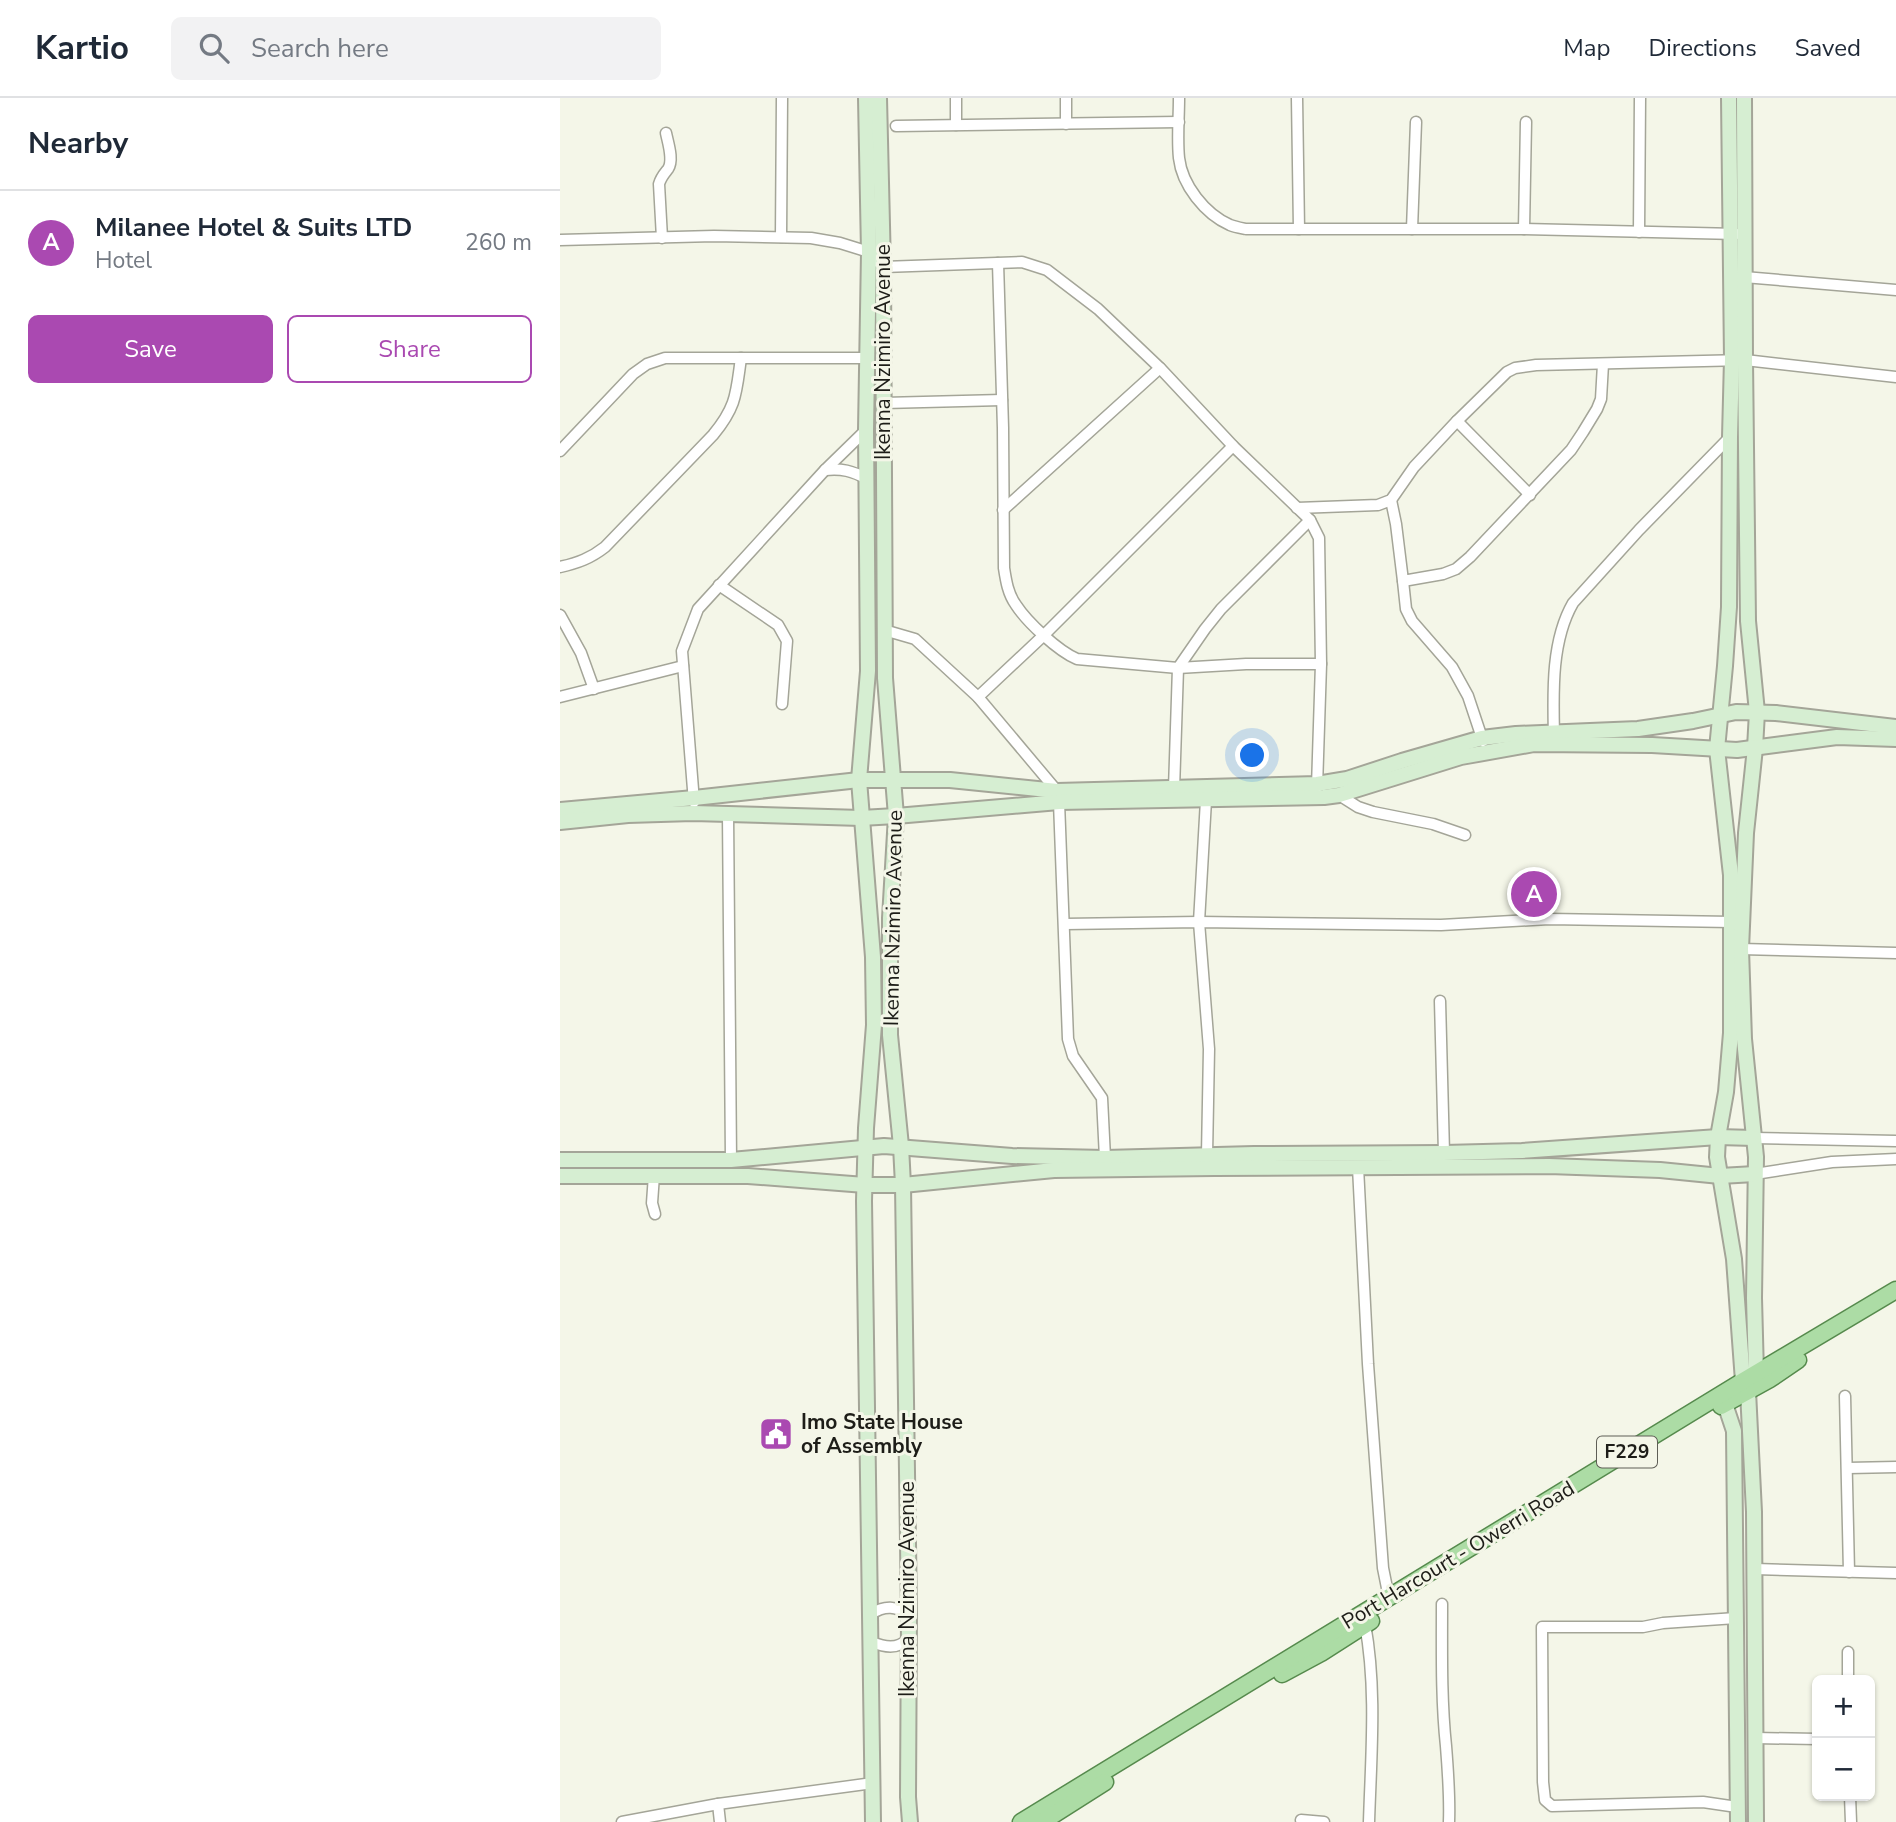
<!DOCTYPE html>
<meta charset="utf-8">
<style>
:root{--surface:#fff;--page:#f2f2f3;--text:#1f2937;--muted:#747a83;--line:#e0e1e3;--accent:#aa49b1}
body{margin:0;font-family:"Nunito Sans",sans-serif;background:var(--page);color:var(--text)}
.controls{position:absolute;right:21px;bottom:21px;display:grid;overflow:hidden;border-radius:10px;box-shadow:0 2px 5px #0004}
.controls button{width:63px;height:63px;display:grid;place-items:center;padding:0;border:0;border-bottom:2px solid var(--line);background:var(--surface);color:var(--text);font:35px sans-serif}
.you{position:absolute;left:693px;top:658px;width:24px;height:24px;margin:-18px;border:5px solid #fff;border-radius:50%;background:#1a73e8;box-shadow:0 0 0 10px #1a73e833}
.badge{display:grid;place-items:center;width:46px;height:46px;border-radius:50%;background:var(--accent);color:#fff;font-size:23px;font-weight:700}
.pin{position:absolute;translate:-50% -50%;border:4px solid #fff;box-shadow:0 2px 7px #0006}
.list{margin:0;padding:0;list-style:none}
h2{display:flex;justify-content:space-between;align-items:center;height:91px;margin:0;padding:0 28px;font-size:30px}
h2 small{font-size:23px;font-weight:400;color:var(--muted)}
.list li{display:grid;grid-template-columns:46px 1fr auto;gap:21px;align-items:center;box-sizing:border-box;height:105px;padding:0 28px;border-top:2px solid var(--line)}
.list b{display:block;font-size:26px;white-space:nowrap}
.list p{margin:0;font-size:23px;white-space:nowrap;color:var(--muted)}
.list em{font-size:23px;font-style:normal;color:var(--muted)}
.actions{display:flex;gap:14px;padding:21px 28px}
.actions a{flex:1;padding:16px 0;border:2px solid var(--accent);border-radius:10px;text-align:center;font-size:24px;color:var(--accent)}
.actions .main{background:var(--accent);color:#fff}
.icon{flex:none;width:38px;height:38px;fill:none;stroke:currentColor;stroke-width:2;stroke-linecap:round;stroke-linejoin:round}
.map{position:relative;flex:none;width:1336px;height:1724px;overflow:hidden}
header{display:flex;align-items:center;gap:42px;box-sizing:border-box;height:98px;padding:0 35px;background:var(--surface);border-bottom:2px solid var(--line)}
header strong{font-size:33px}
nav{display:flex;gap:38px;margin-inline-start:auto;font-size:24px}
.search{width:490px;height:63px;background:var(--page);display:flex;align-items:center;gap:18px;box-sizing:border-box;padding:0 24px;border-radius:10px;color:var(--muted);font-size:26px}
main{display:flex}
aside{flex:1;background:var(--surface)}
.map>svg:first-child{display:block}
</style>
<header>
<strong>Kartio</strong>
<div class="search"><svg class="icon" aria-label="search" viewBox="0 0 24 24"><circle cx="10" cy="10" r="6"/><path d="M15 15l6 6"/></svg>Search here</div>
<nav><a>Map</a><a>Directions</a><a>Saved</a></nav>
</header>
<main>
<aside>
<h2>Nearby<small></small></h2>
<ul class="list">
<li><span class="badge">A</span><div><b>Milanee Hotel &amp; Suits LTD</b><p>Hotel</p></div><em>260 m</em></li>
</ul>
<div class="actions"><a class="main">Save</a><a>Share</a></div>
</aside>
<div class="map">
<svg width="1336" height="1724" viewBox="0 0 1336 1724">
<rect width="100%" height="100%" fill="#f4f6e8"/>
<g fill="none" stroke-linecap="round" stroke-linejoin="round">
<defs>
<g id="street">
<polyline points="396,0 396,27"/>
<path d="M619 0C619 20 617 41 619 60 622 87 645 116 670 127 675 129 681 130 686 131H964L1177 136"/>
<polyline points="737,0 739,131"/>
<polyline points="506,26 506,0"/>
<polyline points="336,28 619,24"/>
<polyline points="852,131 856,24"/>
<polyline points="964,131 966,24"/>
<polyline points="1079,134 1080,0"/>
<polyline points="221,139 222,0"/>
<path d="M102 140 99 86C101 79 104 76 108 71 114 62 108 45 106 35"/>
<polyline points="0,142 154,138 251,140 280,145 309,154 323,169 462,164 487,172 538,211 600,270 673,348 750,422 759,440 761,566 757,689"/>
<path d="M438 165 443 330 444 470C446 483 448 496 456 507 467 524 498 553 517 561L618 570 686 566H761"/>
<polyline points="1184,179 1336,192"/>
<polyline points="324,305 442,302"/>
<polyline points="897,323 970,397"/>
<polyline points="0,353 73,276 87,266 105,260 308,260"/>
<path d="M265 372C281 370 293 373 307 381"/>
<polyline points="831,402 836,426 843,483 883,476 896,471 910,459 1011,352 1023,334 1037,311 1041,301 1043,266"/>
<polyline points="737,410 818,407 831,402 854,369 897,323 947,274 955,270 976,267 1185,262 1336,279"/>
<polyline points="443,412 600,270"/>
<path d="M0 469C18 465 31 460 45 449L153 337C177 308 176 295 181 260"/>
<polyline points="843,483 846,511 852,523 892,569 908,598 923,643"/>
<polyline points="159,487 218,527 227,543 222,606"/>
<polyline points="0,517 21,555 34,591"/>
<polyline points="324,532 355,541 418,599 497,693"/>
<polyline points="0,599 123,568"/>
<polyline points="418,599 484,537 673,348"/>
<path d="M994 638C993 595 991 543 1013 505L1079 432 1170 339"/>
<polyline points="614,691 618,570 645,531 661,511 750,422"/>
<polyline points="779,697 798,709 813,714 873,726 905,737"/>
<polyline points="646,702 639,824 649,951 647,1057"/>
<polyline points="134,704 122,553 138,511 265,372 306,332"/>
<polyline points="499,704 508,941 513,958 542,1000 545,1060"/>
<polyline points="168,716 171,1062"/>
<polyline points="505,826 639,824 881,827 989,821 1172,824"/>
<polyline points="1181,851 1336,855"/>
<polyline points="880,903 884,1055"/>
<polyline points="1194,1040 1336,1043"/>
<polyline points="798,1069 808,1266 823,1470 829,1500"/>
<polyline points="1195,1076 1272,1064 1336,1061"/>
<polyline points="94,1077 92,1105 95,1116"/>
<polyline points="1285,1298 1289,1474"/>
<polyline points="1288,1370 1336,1369"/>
<polyline points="1195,1471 1336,1475"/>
<path d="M882 1506C882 1553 881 1601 886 1648 888 1673 890 1699 889 1724"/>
<path d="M311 1516C325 1507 336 1508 349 1517"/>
<polyline points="1176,1520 1103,1525 1083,1529 982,1529 983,1684 985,1702 992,1708 1143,1704 1177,1709"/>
<path d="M805 1526C817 1591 811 1658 809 1724"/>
<path d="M312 1544C324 1549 337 1552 348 1541"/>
<polyline points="1288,1554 1288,1582"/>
<polyline points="1195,1640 1257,1641"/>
<polyline points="1290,1698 1291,1724"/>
<polyline points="158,1706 160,1724"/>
<polyline points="741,1722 764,1724"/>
<polyline points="62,1724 158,1706 313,1685"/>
</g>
<g id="secondary">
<polyline points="306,0 309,154 306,332 308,573 299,682 313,859 314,927 306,1030 304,1103 313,1724"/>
<polyline points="319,0 323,169 325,580 336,718 330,820 330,937 341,1048 343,1087 349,1517 348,1699 350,1724"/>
<polyline points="1169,0 1172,261 1170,339 1169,509 1165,568 1157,651 1171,777 1171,935 1166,994 1158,1039 1157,1059 1174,1161 1183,1283"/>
<polyline points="1184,0 1185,262 1188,523 1197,614 1195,650 1186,735 1181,851 1184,941 1196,1059 1194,1200 1196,1276"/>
<polyline points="0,712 134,700 299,682 390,682 497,693 757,686 787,681 842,663 922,640 956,636 1078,631 1133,623 1176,614 1216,615 1336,629"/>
<polyline points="0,724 68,717 133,715 301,720 336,718 499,704 764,699 779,697 901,659 974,646 1092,647 1177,652 1277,639 1336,641"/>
<polyline points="0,1062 171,1062 324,1048 452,1058 545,1060 694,1056 884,1055 962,1053 1158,1039 1194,1040"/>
<polyline points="0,1078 188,1078 305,1087 343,1087 494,1072 654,1070 989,1068 1100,1072 1160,1078 1195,1076"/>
<polyline points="1188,1293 1194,1414 1196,1724"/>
<polyline points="1165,1306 1174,1333 1178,1724"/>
</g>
<g id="primary">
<polyline points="1161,1308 1210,1281 1238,1262"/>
<polyline points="722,1576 761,1555 811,1523"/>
<polyline points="461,1724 1183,1283 1336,1192"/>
<polyline points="482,1724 545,1684"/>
</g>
</defs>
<use href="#street" stroke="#a4a598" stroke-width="13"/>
<use href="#secondary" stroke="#a4a598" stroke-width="18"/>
<use href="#primary" stroke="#568a4d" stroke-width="19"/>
<use href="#street" stroke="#fff" stroke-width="10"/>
<use href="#secondary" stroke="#d6eed2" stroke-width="14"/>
<use href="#primary" stroke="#acdca5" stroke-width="16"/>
</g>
<defs>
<symbol id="civic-square" viewBox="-11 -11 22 22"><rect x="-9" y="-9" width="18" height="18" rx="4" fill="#aa49b1" stroke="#f4f6e8"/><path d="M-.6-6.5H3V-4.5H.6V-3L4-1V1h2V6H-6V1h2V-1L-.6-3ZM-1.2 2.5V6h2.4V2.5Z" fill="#fff"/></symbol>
</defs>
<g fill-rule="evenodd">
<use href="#civic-square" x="197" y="1317" width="38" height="38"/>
</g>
<g text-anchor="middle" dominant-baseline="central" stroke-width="6" stroke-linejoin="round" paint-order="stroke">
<rect fill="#f4f6e8" stroke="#5e5e56" stroke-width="2" x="1037" y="1338.5" width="60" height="31" rx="5"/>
<g font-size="19" font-weight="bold" fill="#1d1d18">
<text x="1067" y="1354">F229</text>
</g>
<g font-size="21" fill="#1d1d18" stroke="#f4f6e8">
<text transform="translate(323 254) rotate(-90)">Ikenna Nzimiro Avenue</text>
<text transform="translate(333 820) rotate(-89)">Ikenna Nzimiro Avenue</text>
<text transform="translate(898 1457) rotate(-31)">Port Harcourt - Owerri Road</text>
<text transform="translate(347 1491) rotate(-90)">Ikenna Nzimiro Avenue</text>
</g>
<g font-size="21" font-weight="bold" fill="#1d1d18" stroke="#f4f6e8" text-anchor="start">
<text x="241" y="1324">Imo State House<tspan x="241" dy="24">of Assembly</tspan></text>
</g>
</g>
</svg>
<div class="controls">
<button>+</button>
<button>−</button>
</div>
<div class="you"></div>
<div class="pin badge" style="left:974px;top:796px">A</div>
</div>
</main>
